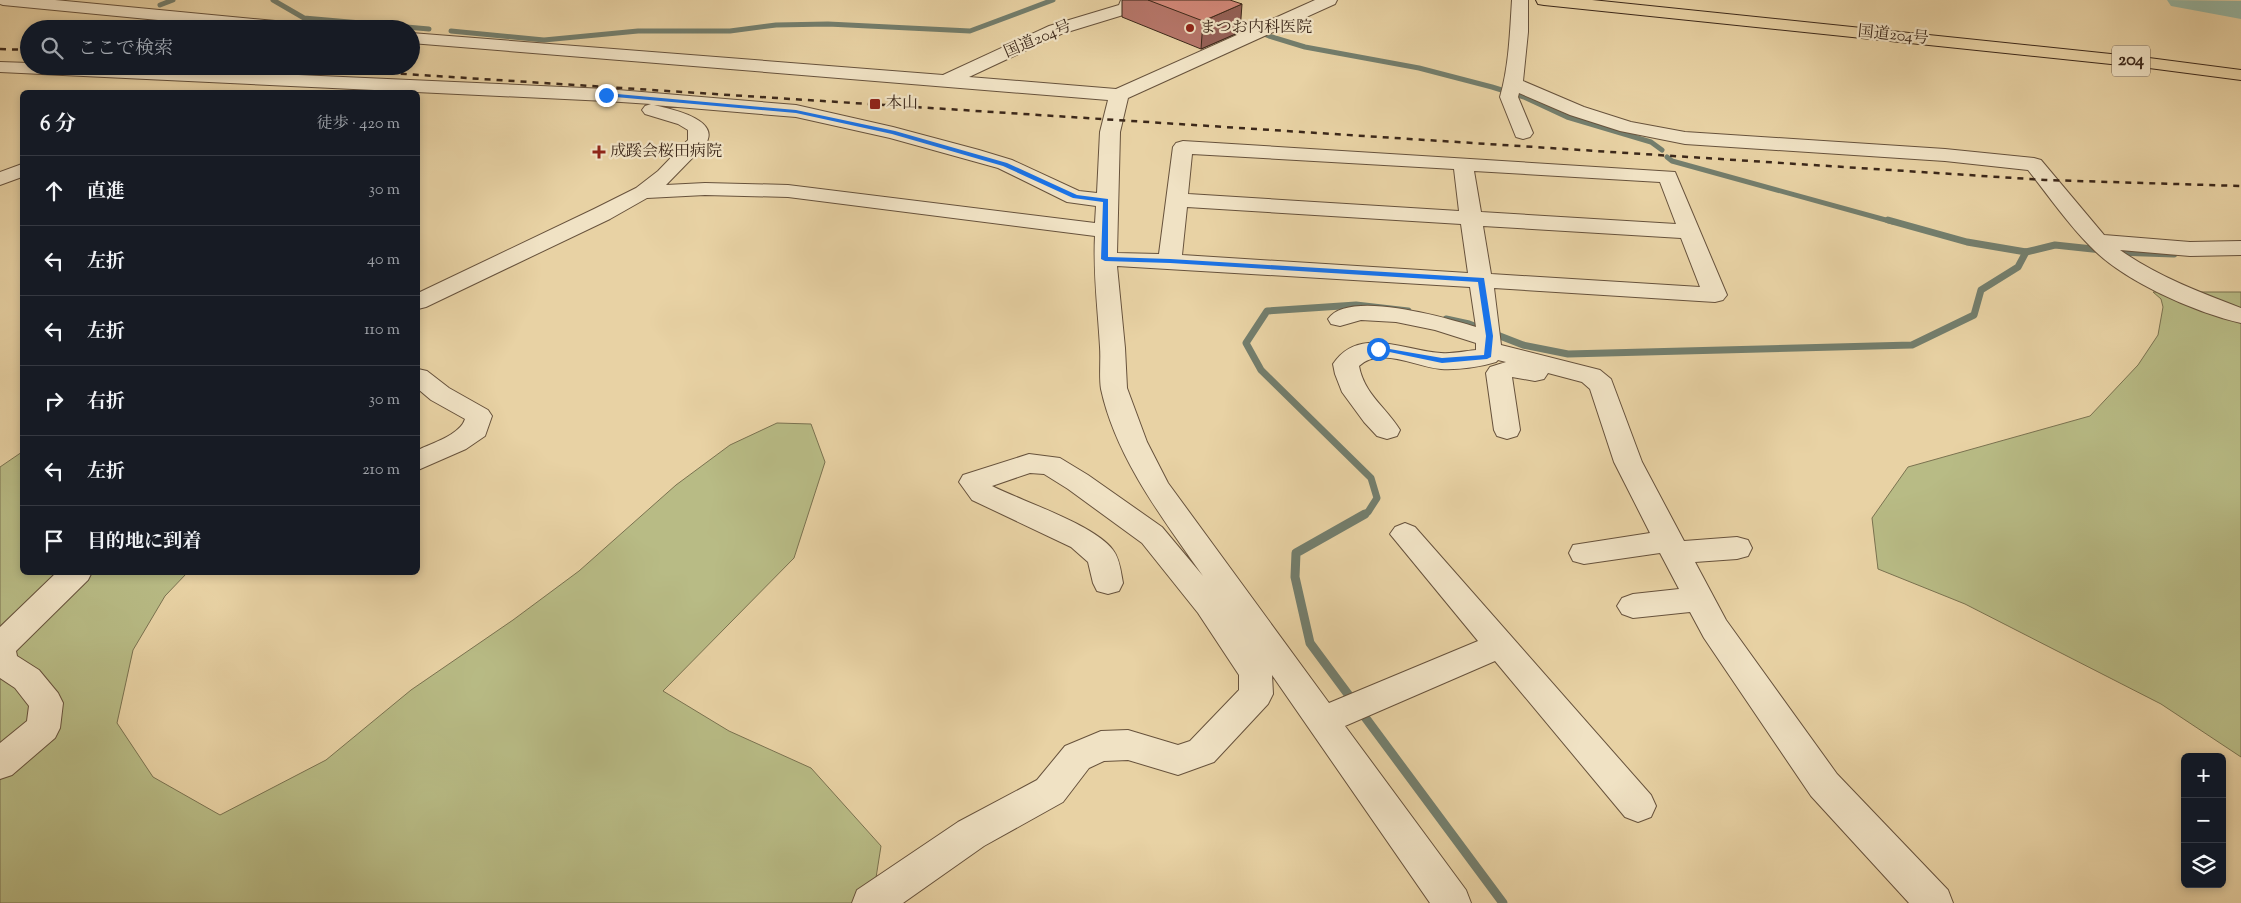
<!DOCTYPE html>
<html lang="ja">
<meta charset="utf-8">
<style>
:root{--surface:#171b24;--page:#242831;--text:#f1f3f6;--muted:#9ea1a6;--line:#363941}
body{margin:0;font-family:"Sorts Mill Goudy","Noto Serif JP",serif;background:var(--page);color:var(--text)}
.controls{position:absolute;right:15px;bottom:15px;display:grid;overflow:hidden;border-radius:8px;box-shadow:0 2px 8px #0003}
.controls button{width:45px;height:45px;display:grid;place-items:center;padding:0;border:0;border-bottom:1px solid var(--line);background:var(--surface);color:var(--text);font:25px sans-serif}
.stop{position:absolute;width:15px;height:15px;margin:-11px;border:4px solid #1a73e8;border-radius:50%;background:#fff}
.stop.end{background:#1a73e8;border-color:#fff;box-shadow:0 1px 5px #0008}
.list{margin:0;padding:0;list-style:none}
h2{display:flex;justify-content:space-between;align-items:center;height:65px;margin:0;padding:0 20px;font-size:21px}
h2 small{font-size:16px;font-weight:400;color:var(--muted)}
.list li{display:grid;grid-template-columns:32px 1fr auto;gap:15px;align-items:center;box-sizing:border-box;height:70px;padding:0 20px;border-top:1px solid var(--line)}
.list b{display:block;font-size:19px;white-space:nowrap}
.list em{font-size:16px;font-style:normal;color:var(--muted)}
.icon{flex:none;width:28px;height:28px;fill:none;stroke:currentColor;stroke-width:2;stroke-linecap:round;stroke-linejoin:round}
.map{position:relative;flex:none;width:2241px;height:903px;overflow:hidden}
.search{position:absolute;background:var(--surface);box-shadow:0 2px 8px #0003;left:20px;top:20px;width:400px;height:55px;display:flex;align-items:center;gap:12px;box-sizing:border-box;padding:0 18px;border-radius:28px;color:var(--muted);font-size:19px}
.panel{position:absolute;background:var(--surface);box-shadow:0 2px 8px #0003;left:20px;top:90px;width:400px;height:485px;border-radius:8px}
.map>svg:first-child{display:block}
</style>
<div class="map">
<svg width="2241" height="903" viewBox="0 0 2241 903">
<rect width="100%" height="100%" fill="#e8d2a4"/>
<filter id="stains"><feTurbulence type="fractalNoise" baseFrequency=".004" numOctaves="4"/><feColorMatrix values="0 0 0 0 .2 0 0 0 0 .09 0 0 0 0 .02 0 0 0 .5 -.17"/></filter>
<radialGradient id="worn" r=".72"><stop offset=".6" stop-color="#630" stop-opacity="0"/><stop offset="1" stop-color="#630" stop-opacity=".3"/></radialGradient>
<g fill="#b8bb85" stroke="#7a7250">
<polygon points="2153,292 2241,292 2241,757 2161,704 1965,604 1878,569 1872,518 1908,467 2090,416 2138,365 2158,335 2163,307 2161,299"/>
<polygon points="777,423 811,424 825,462 794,558 663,691 729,731 811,768 881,846 872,903 0,903 0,467 22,452 22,572 187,573 165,596 133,650 117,723 153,777 220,815 326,760 411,690 513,620 579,571 676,485 730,445"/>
</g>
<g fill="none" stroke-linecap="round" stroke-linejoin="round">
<g stroke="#737e6d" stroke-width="5">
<polyline points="273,0 304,18 429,29"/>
<polyline points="160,5 173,0"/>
<polyline points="1232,21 1269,36 1305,47 1419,68 1492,87 1524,97 1567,117 1651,142 1662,150"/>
<polyline points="451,31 544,40 638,31 730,31 776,25 828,24 970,31 1053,0"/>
<polyline points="1667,157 1672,161 1893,222"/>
</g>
<g stroke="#737e6d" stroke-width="7">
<polyline points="1888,220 1967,242 2026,252 2055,245 2102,250"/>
<polyline points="2116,252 2174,254"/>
<polyline points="1446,319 1469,324 1523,345 1568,354 1912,345 1974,315 1981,290 2018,267 2026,252"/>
<polyline points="1363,515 1368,512 1377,498 1371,478 1261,370 1246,343 1267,311 1356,305 1408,311"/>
</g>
<polyline stroke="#737e6d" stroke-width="9" points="1365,514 1296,553 1295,577 1310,643 1503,903"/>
<polygon fill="#97b8a5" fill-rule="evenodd" points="2167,0 2241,1 2241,19 2171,6"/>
<defs>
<g id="minor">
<polygon points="0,0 55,0 307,24 313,25 315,29 251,29 3,5 0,4"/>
<path d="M1121 0H1137L1133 12 1061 34 969 77 1116 89 1315 0H1337L1335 4 1128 98 1120 132 1117 253 1159 254 1173 147 1176 143 1183 141 1675 172 1727 295 1723 300 1715 302 1494 288 1501 345 1600 370 1611 379 1642 462 1684 541 1737 537 1748 540 1752 548 1748 556 1737 559 1695 562 1726 620 1837 774 1948 890 1953 903H1909L1811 796 1704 638 1690 612 1633 618 1622 614 1617 606 1622 598 1633 594 1679 589 1660 553 1584 564 1573 561 1569 553 1573 545 1650 533 1614 462 1590 389 1582 382 1548 373 1544 379 1535 381 1512 377 1520 430 1517 436 1507 439 1497 436 1494 430 1486 373 1490 367 1506 362 1498 360 1496 362C1480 367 1458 370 1441 369 1416 367 1380 346 1359 366 1364 394 1386 407 1400 430L1397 436 1387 439 1377 436 1364 422 1342 392 1335 374 1333 364C1359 325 1405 351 1441 353 1453 354 1465 351 1476 350V343L1435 330 1396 322 1361 320 1340 326 1331 324 1328 319C1348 289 1447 318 1476 327L1470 287 1117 266 1125 348 1127 388 1147 442 1168 483 1329 703 1478 641 1390 534 1395 527 1405 523 1415 527 1651 795 1656 806 1651 817 1638 822 1625 817 1495 661 1345 726 1466 890 1471 903H1430L1272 675 1273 694 1268 704 1214 762 1178 775 1128 760 1104 761 1089 768 1063 802 984 846 903 903H852L857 890 958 822 1037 780 1065 746 1101 731 1128 730 1178 745 1190 741 1239 690V675L1198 613 1142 543 1068 489 1044 474 1030 473 992 486C1022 501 1095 525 1113 550 1120 559 1121 573 1123 583L1119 591 1108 594 1097 591 1093 583 1088 562 1071 547 972 500 959 482 963 475 1029 454 1060 458 1088 475 1162 527 1203 576C1163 519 1116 458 1101 389 1099 376 1101 360 1100 347 1098 310 1093 273 1095 236L788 197 705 195 647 198 610 219 426 307 418 309V293L594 209 636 188 658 171 688 140V130L678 124 645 114 642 110 645 106 651 104 606 101 0 72V62L29 63V66H102L606 89 796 105 893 127 979 150 1012 160 1079 191 1097 193 1100 132 1108 100 411 43V33L943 75 1049 26 1119 5ZM654 105 796 117 890 138 998 168 1067 202 1096 206 1095 223 788 185 705 183 666 185 705 145C723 119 670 109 654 105ZM1192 154 1454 169 1459 211 1188 194ZM1474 171 1660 182 1676 224 1481 212ZM1187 207 1461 224 1468 273 1182 255ZM1483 226 1681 238 1700 287 1491 274Z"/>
<path d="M1512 0H1528V32L1523 81 1584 107 1631 122 1685 132 1945 149 2034 158 2041 160 2104 235 2190 242 2241 241V255L2190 256 2120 250C2157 276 2199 292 2241 308V323C2194 312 2123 281 2090 246 2067 223 2048 195 2028 170L1945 161 1685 144 1620 131 1570 115 1519 93 1518 97 1533 133 1530 137 1523 139 1516 137 1500 97C1509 66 1510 32 1512 0Z"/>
<polygon points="22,164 22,177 0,185 0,172"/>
<path d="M418 369 427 371 449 388 488 410 492 416 485 436 466 449 418 470V450C432 443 460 435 465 419L431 400 418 389Z"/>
<polygon points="57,572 92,572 88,580 16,651 17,656 39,670 58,693 63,703 60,728 55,738 12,775 0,779 0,743 27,721 29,706 15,688 0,678 0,627"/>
</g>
<polygon id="highway" points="1536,0 1592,0 2149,58 2241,70 2241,80 2149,68 1544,5 1538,4"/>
</defs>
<use href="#minor" stroke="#67523c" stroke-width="2"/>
<use href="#highway" stroke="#3c281a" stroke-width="2"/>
<use href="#minor" fill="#f0e2c4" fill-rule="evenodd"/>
<use href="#highway" fill="#e8d2a4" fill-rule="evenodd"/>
<g stroke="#3c281a" stroke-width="2.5" stroke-dasharray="6 6" stroke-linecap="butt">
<polyline points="0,49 29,50"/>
<polyline points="281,66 2045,180 2241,186"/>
</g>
</g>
<polygon fill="#b7776b" stroke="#3c281a" points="1122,0 1230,0 1240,32 1201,49 1122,17"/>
<polygon fill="#956157" stroke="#3c281a" points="1242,4 1240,32 1201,49 1203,21"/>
<polygon fill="#d58a7c" stroke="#3c281a" points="1148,0 1230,0 1242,4 1203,21"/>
<polygon fill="#1a73e8" points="606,93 796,110 895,131 1007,163 1077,195 1108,199 1108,257 1170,259 1484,278 1493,336 1491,357 1487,359 1442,363 1375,349 1378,347 1442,358 1484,355 1486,336 1478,282 1170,263 1105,261 1101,259 1103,202 1073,198 1003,166 892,134 796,113 604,96"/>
<g fill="#8f2418" stroke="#f0e2c4" stroke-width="2">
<circle cx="1190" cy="28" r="5"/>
<rect x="869" y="98" width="12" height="12" rx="2.5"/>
<path d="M596.5 144.5h5v5h5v5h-5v5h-5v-5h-5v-5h5z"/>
</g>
<g text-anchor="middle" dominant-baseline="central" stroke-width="4.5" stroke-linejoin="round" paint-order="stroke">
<g font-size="16" fill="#3c281a" stroke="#f0e2c4" text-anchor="start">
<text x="1200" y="28">まつお内科医院</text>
<text x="886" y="104">本山</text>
<text x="610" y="152">成蹊会桜田病院</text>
</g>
<g font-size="16" fill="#3c281a" stroke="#f0e2c4">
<text transform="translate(1893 36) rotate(6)">国道204号</text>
<text transform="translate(1038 40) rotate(-23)">国道204号</text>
</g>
<rect fill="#f0e2c4" stroke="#72604d" stroke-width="1" x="2112" y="45.5" width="38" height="31" rx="4"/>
<g font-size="18" font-weight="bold" fill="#3c281a">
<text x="2131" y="61">204</text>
</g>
</g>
<rect width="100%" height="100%" filter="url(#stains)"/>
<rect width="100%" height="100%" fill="url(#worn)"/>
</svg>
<div class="controls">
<button>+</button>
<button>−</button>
<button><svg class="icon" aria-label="layers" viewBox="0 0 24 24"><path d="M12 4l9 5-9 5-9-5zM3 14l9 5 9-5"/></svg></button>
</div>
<div class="stop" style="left:1378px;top:349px"></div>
<div class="stop end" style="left:606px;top:95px"></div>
<div class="search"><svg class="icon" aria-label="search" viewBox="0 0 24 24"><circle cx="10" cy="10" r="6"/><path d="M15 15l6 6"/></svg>ここで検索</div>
<section class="panel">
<h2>6 分<small>徒歩 · 420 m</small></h2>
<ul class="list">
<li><svg class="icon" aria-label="ahead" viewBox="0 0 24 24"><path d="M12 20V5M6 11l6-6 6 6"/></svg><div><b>直進</b></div><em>30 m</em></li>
<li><svg class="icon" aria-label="left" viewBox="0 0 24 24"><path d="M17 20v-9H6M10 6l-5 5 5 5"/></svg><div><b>左折</b></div><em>40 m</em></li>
<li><svg class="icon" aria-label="left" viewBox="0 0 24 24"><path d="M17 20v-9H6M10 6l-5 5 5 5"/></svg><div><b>左折</b></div><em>110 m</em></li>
<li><svg class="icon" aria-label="right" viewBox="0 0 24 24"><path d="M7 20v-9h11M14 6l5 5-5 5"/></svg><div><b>右折</b></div><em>30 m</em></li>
<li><svg class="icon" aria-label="left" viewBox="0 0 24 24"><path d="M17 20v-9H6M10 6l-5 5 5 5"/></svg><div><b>左折</b></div><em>210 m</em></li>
<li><svg class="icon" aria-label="arrive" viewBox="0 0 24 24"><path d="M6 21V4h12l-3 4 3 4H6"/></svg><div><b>目的地に到着</b></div></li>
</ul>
</section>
</div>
